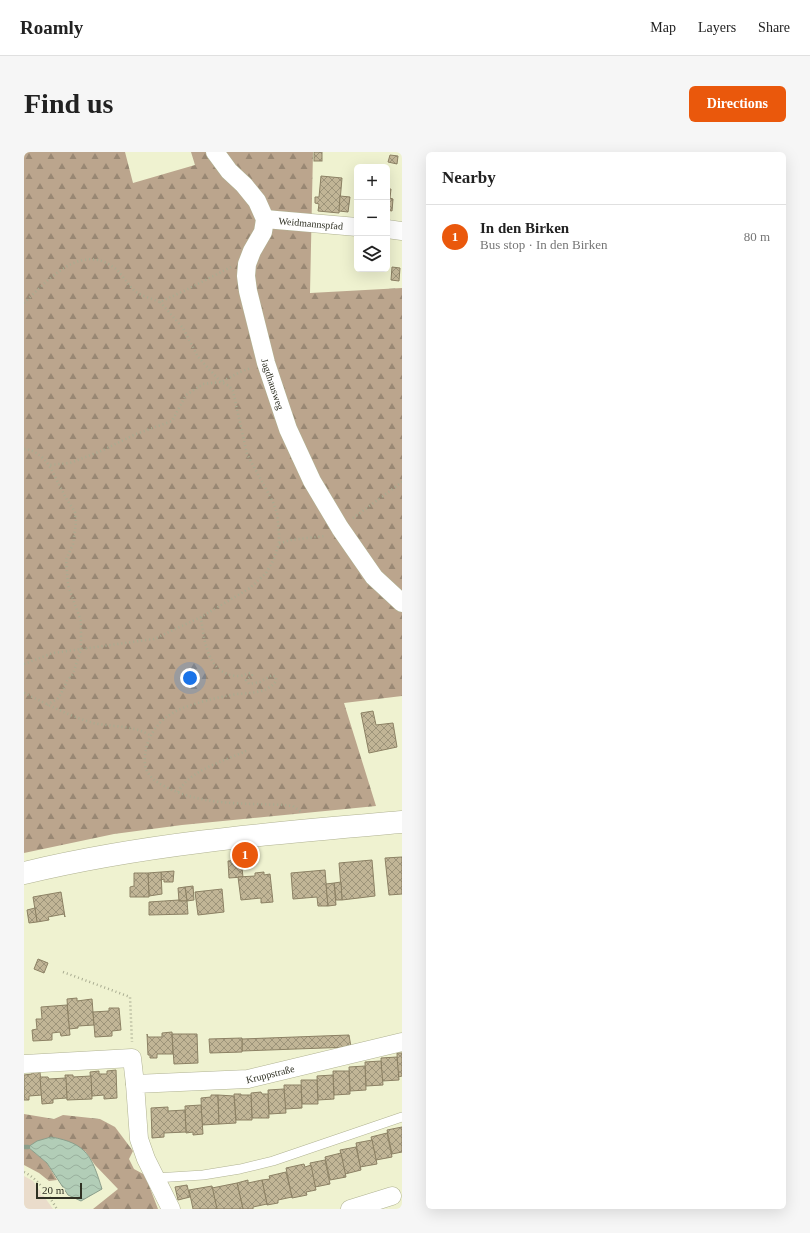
<!DOCTYPE html>
<meta charset="utf-8">
<style>
:root{--surface:#fff;--page:#f6f6f6;--text:#222;--muted:#767676;--line:#e0e0e0;--accent:#ea580c}
body{margin:0;font-family:Georgia,serif;background:var(--page);color:var(--text)}
.controls{position:absolute;right:12px;top:12px;display:grid;overflow:hidden;border-radius:6px;box-shadow:0 4px 16px #0002}
.controls button{width:36px;height:36px;display:grid;place-items:center;padding:0;border:0;border-bottom:1px solid var(--line);background:var(--surface);color:var(--text);font:20px sans-serif}
.scale{position:absolute;left:12px;bottom:10px;width:46px;box-sizing:border-box;padding-left:4px;border:2px solid #2f3023;border-top:0;font-size:11px;line-height:14px;white-space:nowrap;color:#2f3023;-webkit-text-stroke:3px #eff2d0;paint-order:stroke}
.you{position:absolute;left:166px;top:526px;width:14px;height:14px;margin:-10px;border:3px solid #fff;border-radius:50%;background:#1a73e8;box-shadow:0 0 0 6px #1a73e833}
.badge{display:grid;place-items:center;width:26px;height:26px;border-radius:50%;background:var(--accent);color:#fff;font-size:13px;font-weight:700}
.pin{position:absolute;translate:-50% -50%;border:2px solid #fff;box-shadow:0 1px 4px #0006}
.list{margin:0;padding:0;list-style:none}
h2{display:flex;justify-content:space-between;align-items:center;height:52px;margin:0;padding:0 16px;font-size:17px}
h2 small{font-size:13px;font-weight:400;color:var(--muted)}
.list li{display:grid;grid-template-columns:26px 1fr auto;gap:12px;align-items:center;box-sizing:border-box;height:64px;padding:0 16px;border-top:1px solid var(--line)}
.list b{display:block;font-size:15px;white-space:nowrap}
.list p{margin:0;font-size:13px;white-space:nowrap;color:var(--muted)}
.list em{font-size:13px;font-style:normal;color:var(--muted)}
.icon{flex:none;width:22px;height:22px;fill:none;stroke:currentColor;stroke-width:2;stroke-linecap:round;stroke-linejoin:round}
.map{position:relative;flex:none;width:378px;height:1057px;overflow:hidden;border-radius:6px}
header{display:flex;align-items:center;gap:24px;box-sizing:border-box;height:56px;padding:0 20px;background:var(--surface);border-bottom:1px solid var(--line)}
header strong{font-size:19px}
nav{display:flex;gap:22px;margin-inline-start:auto;font-size:14px}
.intro{display:flex;align-items:center;justify-content:space-between;box-sizing:border-box;height:96px;padding:0 24px}
h1{margin:0;font-size:28px}
.button{padding:10px 18px;border-radius:6px;background:var(--accent);color:#fff;font-size:14px;font-weight:700}
main{display:flex;gap:24px;padding:0 24px}
aside{flex:1;background:var(--surface);border-radius:6px;box-shadow:0 4px 16px #0002}
.map>svg:first-child{display:block}
</style>
<header>
<strong>Roamly</strong>
<nav><a>Map</a><a>Layers</a><a>Share</a></nav>
</header>
<div class="intro"><h1>Find us</h1><a class="button">Directions</a></div>
<main>
<div class="map">
<svg width="378" height="1057" viewBox="0 0 378 1057">
<defs>
<pattern id="forest-firs" width="22" height="20" patternUnits="userSpaceOnUse"><rect width="22" height="20" fill="#bba58d"/><path d="M5 1l3.5 6h-7zM16 11l3.5 6h-7z" fill="#988773"/></pattern>
<pattern id="water-waves" width="16" height="10" patternUnits="userSpaceOnUse"><rect width="16" height="10" fill="#b2cdb7"/><path d="M0 5q4-4 8 0t8 0" fill="none" stroke="#99b09d"/></pattern>
<pattern id="building-cross-hatch" width="8" height="8" patternUnits="userSpaceOnUse"><rect width="8" height="8" fill="#c1b596"/><path d="M0 0l8 8M0 8l8-8" fill="none" stroke="#9d947a"/></pattern>
</defs>
<rect width="100%" height="100%" fill="#eff2d0"/>
<polygon fill="#eadccb" points="0,1024 9,1029 29,1057 0,1057"/>
<g fill="url(#forest-firs)">
<polygon points="0,0 101,0 109,31 171,13 167,0 289,0 286,141 378,136 378,544 320,551 352,654 158,673 90,682 0,701"/>
<polygon points="0,962 30,967 39,963 76,967 91,975 109,999 105,1007 110,1017 121,1023 134,1057 69,1057 94,1037 71,1013 61,999 4,995 23,1011 33,1028 25,1029 15,1021 0,1013"/>
</g>
<path fill="url(#water-waves)" stroke="#8b9e8b" d="M27 985C63 991 68 1005 78 1037L57 1049 44 1043 23 1011 4 995 13 989Z"/>
<g fill="none" stroke-linecap="round" stroke-linejoin="round">
<polyline stroke="#8b9e8b" stroke-width="4.5" points="0,995 4,995"/>
</g>
<g fill="url(#building-cross-hatch)" stroke="#8c8164">
<rect x="290" y="0" width="8" height="9"/>
<polygon points="366,3 374,4 373,12 364,10"/>
<polygon points="297,24 318,26 315,61 294,59 295,52 291,51 291,45 295,45"/>
<polygon points="363,37 367,37 366,46 369,47 368,59 363,58"/>
<polygon points="316,44 326,45 324,60 315,59"/>
<polygon points="368,115 376,116 375,129 367,128"/>
<polygon points="349,559 352,573 369,571 373,595 345,601 337,561"/>
<polygon points="378,705 378,742 365,743 361,706"/>
<polygon points="217,708 219,725 205,726 204,709"/>
<polygon points="348,708 351,744 318,748 315,711"/>
<polygon points="301,718 304,754 294,754 293,745 269,747 267,721"/>
<polygon points="150,719 149,730 140,730 140,727 137,728 137,720"/>
<polygon points="137,720 138,742 125,744 124,721"/>
<polygon points="240,720 240,723 246,722 249,750 237,751 237,746 217,748 214,725 231,724 231,721"/>
<polygon points="110,721 124,721 125,745 106,745 106,735 110,734"/>
<polygon points="317,730 318,748 312,748 310,731"/>
<polygon points="310,731 312,753 304,754 302,732"/>
<polygon points="169,734 170,748 163,749 161,735"/>
<polygon points="161,735 163,749 155,749 154,736"/>
<polygon points="198,737 200,760 174,763 171,740"/>
<polygon points="37,740 41,765 40,762 24,765 25,768 13,770 9,745"/>
<polygon points="155,748 155,749 163,749 164,762 125,763 125,750"/>
<polygon points="11,756 13,770 5,771 3,758"/>
<polygon points="14,807 24,811 20,821 10,817"/>
<polygon points="53,846 53,849 68,847 70,873 54,874 54,876 45,877 43,847"/>
<polygon points="43,853 46,883 37,884 36,880 28,881 28,888 9,889 8,878 13,877 12,867 18,867 17,855"/>
<polygon points="85,856 95,856 97,878 88,879 88,884 71,885 69,860 85,859"/>
<polygon points="148,880 149,902 133,902 133,906 126,906 126,903 124,903 123,882 124,885 138,885 138,881"/>
<polygon points="148,882 173,882 174,911 150,912"/>
<polygon points="325,883 327,895 218,899 218,887"/>
<polygon points="218,886 218,900 186,901 185,887"/>
<polygon points="373,901 378,901 378,924 374,925"/>
<polygon points="373,905 375,928 358,929 357,906"/>
<polygon points="357,909 359,933 342,934 341,910"/>
<polygon points="341,914 342,938 326,939 325,915"/>
<polygon points="92,918 93,946 80,947 80,943 68,944 66,920 75,919 75,922 83,922 83,919"/>
<polygon points="309,919 325,919 326,942 310,943"/>
<polygon points="8,920 16,920 18,943 5,944 5,948 0,948 0,923 8,922"/>
<polygon points="41,923 49,923 49,925 67,924 68,947 43,948"/>
<polygon points="309,923 310,947 294,948 293,924"/>
<polygon points="16,925 24,925 25,927 42,926 43,946 29,947 29,951 18,952"/>
<polygon points="277,928 293,928 294,952 278,952"/>
<polygon points="260,933 277,933 278,956 261,957"/>
<polygon points="260,937 262,961 245,962 244,938"/>
<polygon points="237,940 238,942 244,942 245,966 228,966 227,941"/>
<polygon points="210,942 217,942 217,943 227,943 228,968 212,968"/>
<polygon points="187,943 194,943 195,972 178,973 177,946 187,945"/>
<polygon points="194,943 210,944 212,971 195,972"/>
<polygon points="177,953 179,982 169,983 169,980 162,981 161,954"/>
<polygon points="144,955 144,959 161,958 162,980 140,981 140,985 128,986 127,956"/>
<polygon points="378,975 378,1000 368,1002 363,978"/>
<polygon points="363,981 368,1005 352,1008 347,985"/>
<polygon points="348,988 353,1012 336,1015 332,991"/>
<polygon points="332,995 337,1018 321,1022 316,998"/>
<polygon points="317,1001 322,1025 306,1028 301,1005"/>
<polygon points="301,1008 306,1032 291,1035 286,1011"/>
<polygon points="280,1012 281,1015 287,1013 292,1038 282,1040 283,1043 268,1046 262,1016"/>
<polygon points="262,1020 268,1045 254,1048 254,1051 243,1053 238,1028 246,1027 245,1024"/>
<polygon points="224,1028 224,1031 238,1028 243,1052 229,1055 229,1057 219,1057 213,1031"/>
<polygon points="213,1031 219,1057 193,1057 188,1036"/>
<polygon points="163,1033 166,1045 154,1048 151,1035"/>
<polygon points="188,1034 193,1057 169,1057 165,1038"/>
</g>
<g fill="none" stroke-linecap="round" stroke-linejoin="round">
<defs>
<polyline id="lane" points="131,1026 179,1023 216,1017 249,1009 378,965"/>
<g id="street">
<path id="s1" d="M191 0 205 19 220 33 233 49 241 67 239 80 228 99 223 112 222 124 224 139 242 211 264 277 288 329 316 376 350 425 378 451"/>
<path id="s2" d="M241 67 333 75"/>
<polyline points="363,77 378,79"/>
<polyline points="0,912 108,906 111,932"/>
<path id="s3" d="M147 1057 122 1007 115 987 111 932 224 927 378 890"/>
<polyline points="326,1057 368,1044"/>
</g>
<path id="secondary" d="M0 721C124 691 251 681 378 670"/>
</defs>
<use href="#lane" stroke="#b0b292" stroke-width="10"/>
<use href="#street" stroke="#b0b292" stroke-width="19"/>
<use href="#secondary" stroke="#b0b292" stroke-width="23"/>
<g stroke="#a9ac91" stroke-width="2.5" stroke-dasharray="1 3" stroke-linecap="butt">
<polyline points="136,150 159,176 174,205 197,230 205,234 209,239 223,302 249,350 253,361 255,381 255,392"/>
<path d="M0 151C24 128 58 88 93 118 99 124 104 133 111 139 117 144 129 147 136 150L162 138 207 115"/>
<path d="M0 297C12 298 18 305 25 313L46 311 77 299 112 282 148 269 162 243 179 232 197 230 216 220 227 216"/>
<polyline points="329,366 378,330"/>
<path d="M177 465C180 489 184 524 215 524 220 524 223 521 227 521L228 523 222 528 225 532 236 530 248 523 252 525V529C244 541 227 541 213 542 202 544 191 546 181 549 155 556 135 563 124 590 121 599 119 611 123 619 127 627 134 631 142 635 179 654 220 651 260 653L269 654 277 660"/>
<polyline points="0,512 29,501 130,487 177,465 226,436 242,421 249,409 255,392 266,388 301,384"/>
<path d="M0 541C23 552 45 564 69 571 87 575 111 573 127 584"/>
<polyline points="23,553 33,547 37,542 43,529 49,522 57,497 57,469 44,433 42,408 49,392 52,370 51,360 42,346 25,313"/>
<path d="M154 640C166 618 200 609 222 599"/>
<polyline points="39,820 106,845 108,890"/>
<path d="M0 1020C16 1028 24 1043 33 1057"/>
</g>
<use href="#lane" stroke="#fff" stroke-width="9"/>
<use href="#street" stroke="#fff" stroke-width="18"/>
<use href="#secondary" stroke="#fff" stroke-width="22"/>
</g>
<g text-anchor="middle" dominant-baseline="central" stroke-width="4" stroke-linejoin="round" paint-order="stroke">
<g font-size="10" fill="#2f3023" stroke="#eff2d0">
<text stroke="none"><textPath href="#s2" startOffset="46">Weidmannspfad</textPath></text>
<text stroke="none"><textPath href="#s1" startOffset="257">Jagdhausweg</textPath></text>
<text stroke="none"><textPath href="#s3" startOffset="268">Kruppstraße</textPath></text>
</g>
</g>
</svg>
<div class="controls">
<button>+</button>
<button>−</button>
<button><svg class="icon" aria-label="layers" viewBox="0 0 24 24"><path d="M12 4l9 5-9 5-9-5zM3 14l9 5 9-5"/></svg></button>
</div>
<div class="scale">20 m</div>
<div class="you"></div>
<div class="pin badge" style="left:221px;top:703px">1</div>
</div>
<aside>
<h2>Nearby<small></small></h2>
<ul class="list">
<li><span class="badge">1</span><div><b>In den Birken</b><p>Bus stop · In den Birken</p></div><em>80 m</em></li>
</ul>
</aside>
</main>
